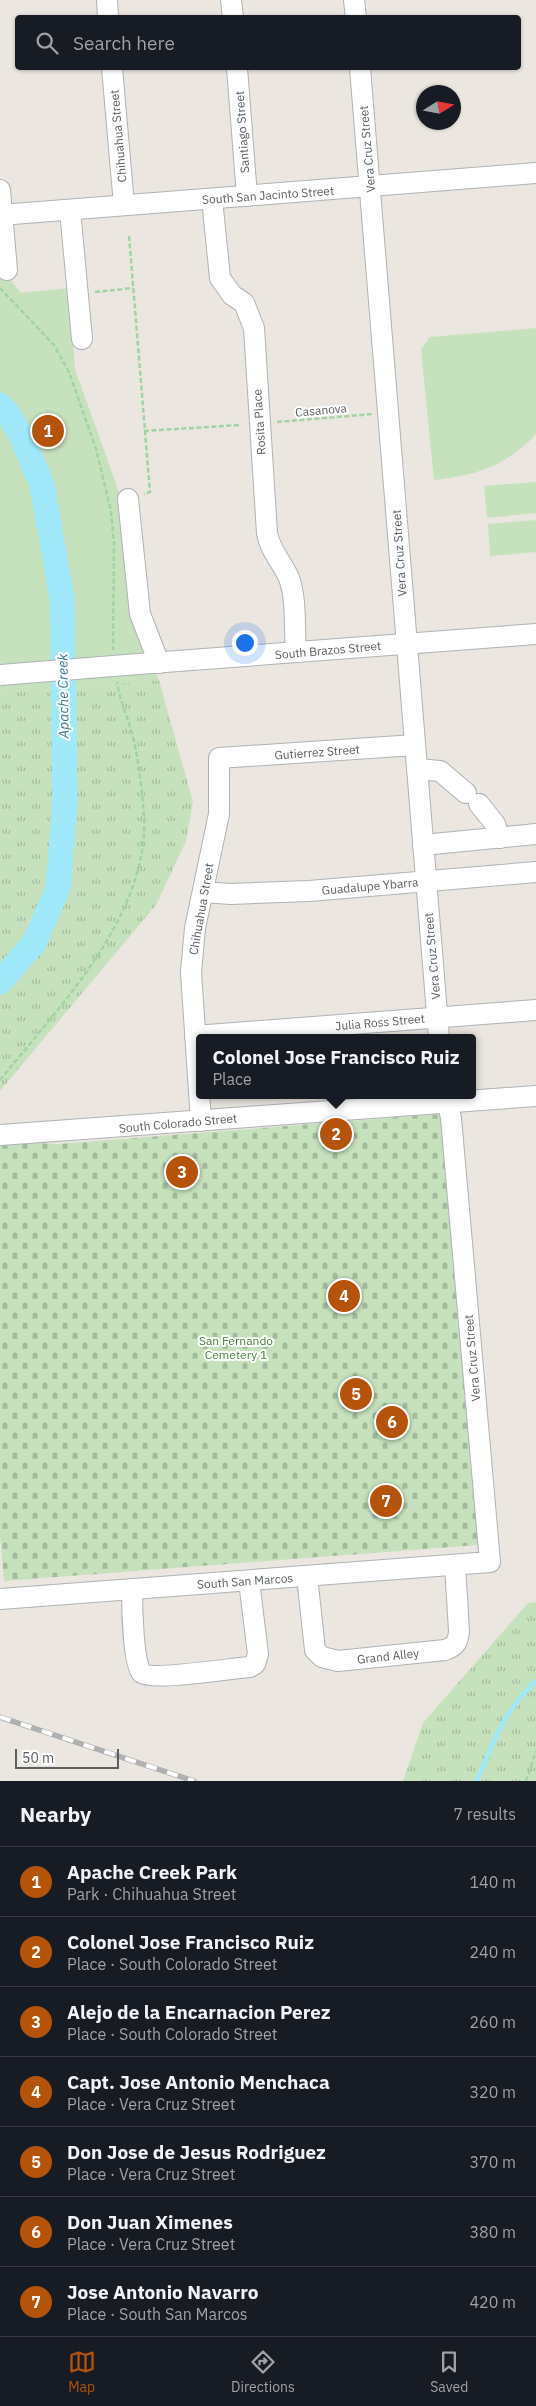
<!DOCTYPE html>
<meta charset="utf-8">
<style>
:root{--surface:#171b24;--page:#20242c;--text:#f1f3f6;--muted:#9ea1a6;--line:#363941;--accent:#b45309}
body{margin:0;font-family:"IBM Plex Sans",sans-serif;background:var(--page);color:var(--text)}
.compass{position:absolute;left:416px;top:85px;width:45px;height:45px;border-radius:50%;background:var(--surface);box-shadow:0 1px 4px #0004;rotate:79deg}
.scale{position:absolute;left:15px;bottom:12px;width:104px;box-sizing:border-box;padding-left:5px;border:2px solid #595e60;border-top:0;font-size:14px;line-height:18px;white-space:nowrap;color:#595e60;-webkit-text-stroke:4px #fff;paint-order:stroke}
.you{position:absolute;left:244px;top:642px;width:18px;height:18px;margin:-12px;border:4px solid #fff;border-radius:50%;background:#1a73e8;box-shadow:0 0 0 8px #1a73e833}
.badge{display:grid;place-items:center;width:32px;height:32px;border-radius:50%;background:var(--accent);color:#fff;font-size:16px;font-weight:700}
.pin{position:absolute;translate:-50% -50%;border:2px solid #fff;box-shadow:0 1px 5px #0006}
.popup{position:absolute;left:196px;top:1034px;width:280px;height:65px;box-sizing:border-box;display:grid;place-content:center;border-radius:5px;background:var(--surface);filter:drop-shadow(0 1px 4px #0005);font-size:16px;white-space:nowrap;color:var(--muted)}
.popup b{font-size:19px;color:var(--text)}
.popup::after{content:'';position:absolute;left:50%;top:100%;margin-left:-10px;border:10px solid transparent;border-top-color:var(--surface)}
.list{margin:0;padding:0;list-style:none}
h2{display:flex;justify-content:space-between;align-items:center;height:65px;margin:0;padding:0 20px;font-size:21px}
h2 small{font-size:16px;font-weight:400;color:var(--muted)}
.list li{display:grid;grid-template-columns:32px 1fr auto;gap:15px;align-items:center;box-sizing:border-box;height:70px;padding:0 20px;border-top:1px solid var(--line)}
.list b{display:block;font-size:19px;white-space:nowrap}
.list p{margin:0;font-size:16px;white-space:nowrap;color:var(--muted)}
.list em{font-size:16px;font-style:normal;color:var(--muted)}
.icon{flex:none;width:28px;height:28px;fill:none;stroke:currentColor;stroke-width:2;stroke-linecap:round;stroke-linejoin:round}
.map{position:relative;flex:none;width:536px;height:1781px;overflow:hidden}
.search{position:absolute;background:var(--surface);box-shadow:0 1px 4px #0004;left:15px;right:15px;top:15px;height:55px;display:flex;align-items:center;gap:12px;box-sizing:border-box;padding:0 18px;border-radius:5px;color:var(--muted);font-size:19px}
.sheet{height:555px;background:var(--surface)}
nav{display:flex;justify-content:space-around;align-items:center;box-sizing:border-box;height:70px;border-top:1px solid var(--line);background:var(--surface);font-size:14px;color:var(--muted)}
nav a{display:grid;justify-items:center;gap:2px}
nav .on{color:var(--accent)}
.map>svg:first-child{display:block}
</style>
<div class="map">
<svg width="536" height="1781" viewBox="0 0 536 1781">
<defs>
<pattern id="grass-tufts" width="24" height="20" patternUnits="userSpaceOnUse" patternTransform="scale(1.25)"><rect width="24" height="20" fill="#c6e2bd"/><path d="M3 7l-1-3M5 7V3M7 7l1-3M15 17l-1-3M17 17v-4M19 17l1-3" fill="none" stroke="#a4ba9d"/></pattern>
<pattern id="cemetery-stones" width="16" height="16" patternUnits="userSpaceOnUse" patternTransform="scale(1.25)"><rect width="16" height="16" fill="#c6e2bd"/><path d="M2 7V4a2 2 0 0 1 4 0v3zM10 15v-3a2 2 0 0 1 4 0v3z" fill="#a4ba9d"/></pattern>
</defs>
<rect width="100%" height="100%" fill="#ebe6e0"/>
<g fill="url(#grass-tufts)">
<polygon points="159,680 193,802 186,841 156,905 0,1091 0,693"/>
<polygon points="536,1602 536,1781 403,1781 423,1723 528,1603"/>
</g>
<polygon fill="url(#cemetery-stones)" points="440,1114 478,1545 4,1581 0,1534 0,1146 10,1142 58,1144"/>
<g fill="#c6e2bd">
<polygon points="0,266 21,293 69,288 75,369 119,492 131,613 159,680 0,693"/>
<path d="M536 328V434C507 466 475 476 434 480L421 349 430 337Z"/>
<polygon points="536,482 536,513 487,518 484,486"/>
<polygon points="536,520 536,552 490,556 488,524"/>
</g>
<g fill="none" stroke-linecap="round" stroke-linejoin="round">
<path stroke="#a0e9fb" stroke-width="4.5" d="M477 1781C493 1743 504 1710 536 1681"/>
<polyline stroke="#a0e9fb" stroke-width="25" points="0,405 8,413 23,440 42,485 62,599 65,801 58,888 34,943 0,982"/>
<defs>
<g id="minor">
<polyline points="107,0 108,18"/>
<polyline points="231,0 233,18"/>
<polyline points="354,0 356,18"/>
<polyline points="112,68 124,205"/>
<polyline points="237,68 247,196"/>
<polyline points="360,68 439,1038"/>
<polyline points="0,190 7,270"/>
<path d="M212 199 220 278 232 295 244 303 254 328 267 533C270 551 282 562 289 578 297 600 294 629 296 652"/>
<polyline points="70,210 82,339"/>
<polyline points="0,215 536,173"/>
<polyline points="128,499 140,614 159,663"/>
<polyline points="138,664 536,634"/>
<polyline points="417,769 440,771 466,793"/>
<polyline points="479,804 495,824 500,838"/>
<polyline points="423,845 536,834"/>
<polyline points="203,892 231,894 309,891 536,872"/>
<polyline points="195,1036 536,1010"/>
<polyline points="201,1121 191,972 195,928 219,814 219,758 415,745"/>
<polyline points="0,1135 536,1096"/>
<path d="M307 1576 315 1650 322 1657 338 1661 445 1650C456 1646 458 1642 459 1631L455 1565"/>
<path d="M132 1589C132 1603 133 1666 142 1673 153 1681 233 1668 250 1667L255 1664 258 1654 249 1581"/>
<polyline points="0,1599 490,1562 451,1118 446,1095"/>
</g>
</defs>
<use href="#minor" stroke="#aeb3b5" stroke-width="22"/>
<g stroke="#a1d4a2" stroke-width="2.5" stroke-dasharray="5 2.5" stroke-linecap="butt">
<polyline points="129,236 150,492 144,494"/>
<polyline points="0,288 54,345 69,372 96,449 111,511 114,544 113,650"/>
<polyline points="95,292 133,288"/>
<polyline points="277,422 373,414"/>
<polyline points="144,431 240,425"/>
<path d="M0 1080C58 1008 149 916 144 816 142 790 139 762 133 737 128 718 120 701 117 682"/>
<polyline points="526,1781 536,1751"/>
</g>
<use href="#minor" stroke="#fff" stroke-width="20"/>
<defs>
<polyline id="rail" points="0,1717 194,1781"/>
</defs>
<use href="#rail" stroke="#afb0b0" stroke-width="5.5"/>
<use href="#rail" stroke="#fff" stroke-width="4" stroke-dasharray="11" stroke-linecap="butt"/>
<defs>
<polyline id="minor-bridge" points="0,675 138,664"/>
</defs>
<use href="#minor-bridge" stroke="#aeb3b5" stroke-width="22" stroke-linecap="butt"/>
<use href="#minor-bridge" stroke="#fff" stroke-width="20"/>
</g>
<g text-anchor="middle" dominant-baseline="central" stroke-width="4" stroke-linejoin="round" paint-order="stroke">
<g font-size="12" fill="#595e60" stroke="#fff">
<text transform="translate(242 132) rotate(-94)">Santiago Street</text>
<text transform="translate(118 136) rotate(-95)">Chihuahua Street</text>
<text transform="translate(367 149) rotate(-95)">Vera Cruz Street</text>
<text transform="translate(268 195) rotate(-4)">South San Jacinto Street</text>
<text transform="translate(321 410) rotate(-5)">Casanova</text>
<text transform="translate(259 422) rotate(-94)">Rosita Place</text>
<text transform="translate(399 553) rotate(-94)">Vera Cruz Street</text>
<text transform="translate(328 650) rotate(-5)">South Brazos Street</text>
<text transform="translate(317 752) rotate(-4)">Gutierrez Street</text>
<text transform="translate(370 886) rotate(-5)">Guadalupe Ybarra</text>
<text transform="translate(201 909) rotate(-80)">Chihuahua Street</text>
<text transform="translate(432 956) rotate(-95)">Vera Cruz Street</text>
<text transform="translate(380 1022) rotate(-5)">Julia Ross Street</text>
<text transform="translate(178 1123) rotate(-5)">South Colorado Street</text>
<text transform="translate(472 1358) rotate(-95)">Vera Cruz Street</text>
<text transform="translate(245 1581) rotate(-4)">South San Marcos</text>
<text transform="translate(388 1656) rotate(-6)">Grand Alley</text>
</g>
<g font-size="12" fill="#458137" stroke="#fff">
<text x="236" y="1340">San Fernando<tspan x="236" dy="14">Cemetery 1</tspan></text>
</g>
<g font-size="14" font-style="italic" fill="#387891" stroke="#fff">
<text transform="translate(63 696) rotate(-91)">Apache Creek</text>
</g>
</g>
</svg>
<svg class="compass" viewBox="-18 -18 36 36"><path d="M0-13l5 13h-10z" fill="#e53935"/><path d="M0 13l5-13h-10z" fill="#9ea1a6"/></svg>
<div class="scale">50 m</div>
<div class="you"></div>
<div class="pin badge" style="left:48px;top:431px">1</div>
<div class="pin badge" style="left:336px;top:1134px">2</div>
<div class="popup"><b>Colonel Jose Francisco Ruiz</b>Place</div>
<div class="pin badge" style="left:182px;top:1172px">3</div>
<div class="pin badge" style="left:344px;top:1296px">4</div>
<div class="pin badge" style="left:356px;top:1394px">5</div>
<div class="pin badge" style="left:392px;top:1422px">6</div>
<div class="pin badge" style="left:386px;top:1501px">7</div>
<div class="search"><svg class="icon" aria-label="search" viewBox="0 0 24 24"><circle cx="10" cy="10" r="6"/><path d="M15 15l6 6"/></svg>Search here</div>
</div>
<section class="sheet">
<h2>Nearby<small>7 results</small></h2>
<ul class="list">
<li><span class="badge">1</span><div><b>Apache Creek Park</b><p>Park · Chihuahua Street</p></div><em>140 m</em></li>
<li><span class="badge">2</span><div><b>Colonel Jose Francisco Ruiz</b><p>Place · South Colorado Street</p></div><em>240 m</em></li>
<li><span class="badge">3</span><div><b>Alejo de la Encarnacion Perez</b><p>Place · South Colorado Street</p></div><em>260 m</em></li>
<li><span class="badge">4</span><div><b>Capt. Jose Antonio Menchaca</b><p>Place · Vera Cruz Street</p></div><em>320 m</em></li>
<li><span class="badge">5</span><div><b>Don Jose de Jesus Rodriguez</b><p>Place · Vera Cruz Street</p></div><em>370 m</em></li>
<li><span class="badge">6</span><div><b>Don Juan Ximenes</b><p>Place · Vera Cruz Street</p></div><em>380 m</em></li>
<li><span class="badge">7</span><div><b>Jose Antonio Navarro</b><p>Place · South San Marcos</p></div><em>420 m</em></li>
</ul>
</section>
<nav>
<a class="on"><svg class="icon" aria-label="map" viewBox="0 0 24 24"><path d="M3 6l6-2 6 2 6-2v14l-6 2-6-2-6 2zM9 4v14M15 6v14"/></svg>Map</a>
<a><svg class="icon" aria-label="directions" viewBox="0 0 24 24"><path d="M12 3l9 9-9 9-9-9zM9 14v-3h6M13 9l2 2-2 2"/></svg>Directions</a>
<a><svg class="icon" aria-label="saved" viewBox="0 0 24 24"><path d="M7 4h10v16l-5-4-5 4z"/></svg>Saved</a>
</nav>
